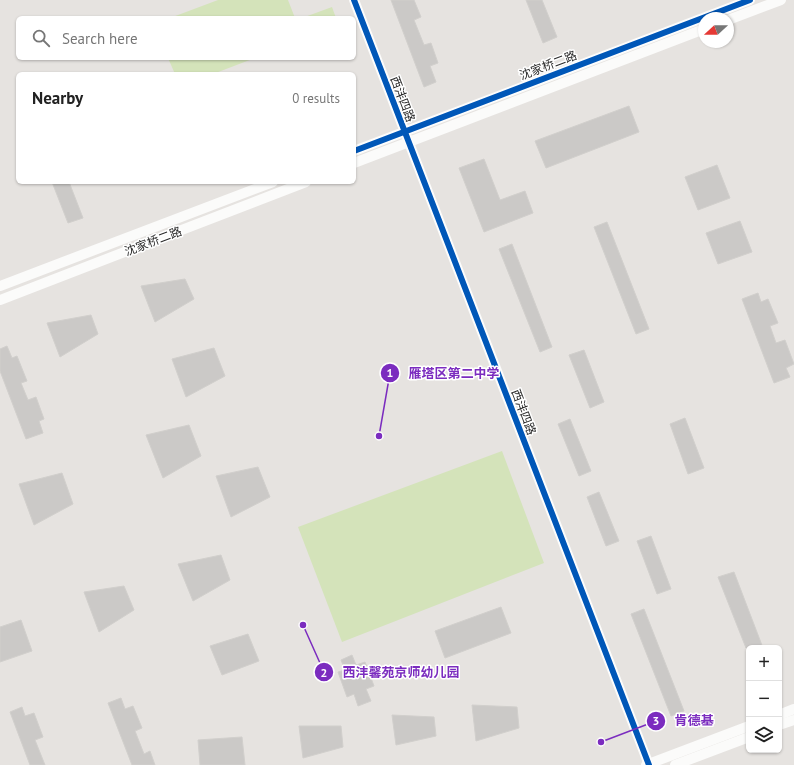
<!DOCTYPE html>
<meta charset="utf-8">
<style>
:root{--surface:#fff;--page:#f2f2f2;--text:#222;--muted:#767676;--line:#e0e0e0}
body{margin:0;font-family:"PT Sans","Noto Sans SC",sans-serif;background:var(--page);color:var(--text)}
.controls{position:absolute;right:12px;bottom:12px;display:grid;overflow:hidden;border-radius:6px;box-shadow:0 1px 3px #0004}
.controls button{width:36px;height:36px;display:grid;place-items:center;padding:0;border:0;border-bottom:1px solid var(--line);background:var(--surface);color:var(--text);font:20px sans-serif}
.compass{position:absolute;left:698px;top:12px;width:36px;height:36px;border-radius:50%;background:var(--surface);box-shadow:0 1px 3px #0004;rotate:249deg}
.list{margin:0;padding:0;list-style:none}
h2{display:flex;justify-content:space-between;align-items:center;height:52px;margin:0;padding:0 16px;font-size:17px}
h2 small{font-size:13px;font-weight:400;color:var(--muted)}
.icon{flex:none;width:22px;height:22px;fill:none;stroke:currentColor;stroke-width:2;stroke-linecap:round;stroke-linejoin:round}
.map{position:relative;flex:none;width:794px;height:765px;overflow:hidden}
.search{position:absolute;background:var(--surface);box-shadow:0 1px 3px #0004;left:16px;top:16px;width:340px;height:44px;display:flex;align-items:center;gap:10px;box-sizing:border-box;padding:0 14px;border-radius:6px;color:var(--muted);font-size:15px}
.panel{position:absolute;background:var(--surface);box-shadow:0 1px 3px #0004;left:16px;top:72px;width:340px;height:112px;border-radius:6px}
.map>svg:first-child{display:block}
</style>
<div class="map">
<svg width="794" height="765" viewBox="0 0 794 765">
<rect width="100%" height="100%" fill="#e6e3e0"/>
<g fill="#d4e3ba">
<polygon points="218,0 288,0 295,18 170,18"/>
<polygon points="332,7 336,18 302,18"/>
<polygon points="168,58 255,58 213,74 175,74"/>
<polygon points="502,451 544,563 342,642 298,527"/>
</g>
<g fill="#cbc9c7" stroke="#d1cfcc">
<polygon points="391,0 414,0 421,17 414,20 424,45 431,43 438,63 430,66 436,82 424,87"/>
<polygon points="526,0 542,0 557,37 543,43"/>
<polygon points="629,106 639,132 546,168 535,141"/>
<polygon points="484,159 500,200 525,191 533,213 484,232 459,168"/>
<polygon points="717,165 730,198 698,210 685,177"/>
<polygon points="52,182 69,182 83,218 68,223"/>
<polygon points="740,221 752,252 718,264 706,233"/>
<polygon points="607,222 649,329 636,334 594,227"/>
<polygon points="512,244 552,347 540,352 499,249"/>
<polygon points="185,279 194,299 155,322 141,286"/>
<polygon points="758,293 761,302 768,299 778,323 770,326 776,343 785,340 794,364 786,368 790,377 774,383 742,299"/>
<polygon points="91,315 98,334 60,357 47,323"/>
<polygon points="7,346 12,358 17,356 27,381 21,383 28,400 36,397 44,419 39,421 43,433 26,439 0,371 0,349"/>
<polygon points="214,348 225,376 186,397 172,359"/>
<polygon points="584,350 604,402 590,408 569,355"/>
<polygon points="685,418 704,468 688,474 670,424"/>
<polygon points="570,419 591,471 579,476 558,424"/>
<polygon points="189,425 201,456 163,478 146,435"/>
<polygon points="258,467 270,497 231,517 216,476"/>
<polygon points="62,473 73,504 34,525 19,484"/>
<polygon points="599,492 619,541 606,546 587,497"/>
<polygon points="651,536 671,589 657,594 637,541"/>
<polygon points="221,555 230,580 193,601 178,564"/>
<polygon points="734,572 763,648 746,648 718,577"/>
<polygon points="124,586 134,610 99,632 84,592"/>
<polygon points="501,607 511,633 445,658 435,631"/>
<polygon points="644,609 684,711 671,716 631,614"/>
<polygon points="21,620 32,651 0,662 0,627"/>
<polygon points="248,634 259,661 222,675 210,646"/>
<polygon points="352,655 356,665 365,662 374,686 366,689 371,701 358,706 354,694 347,697 338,672 345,670 341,660"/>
<polygon points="121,698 125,709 133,706 142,728 135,731 144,754 150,751 155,765 132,765 108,703"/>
<polygon points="472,705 517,707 519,728 476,741"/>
<polygon points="22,707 25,716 34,713 43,737 35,740 45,765 30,765 10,712"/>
<polygon points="392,715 434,717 436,736 396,745"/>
<polygon points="299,726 341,726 343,747 303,758"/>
<polygon points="242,737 245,765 200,765 198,740"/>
</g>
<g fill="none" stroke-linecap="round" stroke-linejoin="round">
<g stroke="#fbfbfa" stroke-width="10">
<polyline points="354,0 649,765"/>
<polyline points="728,20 781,0"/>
<polyline points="354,151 750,0"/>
<polyline points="354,163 704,29"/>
<polyline points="0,286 273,182"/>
<polyline points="0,300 306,182"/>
<polyline points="779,715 794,709"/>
<polyline points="779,725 794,720"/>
<polyline points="646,765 749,726"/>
<polyline points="675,765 749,737"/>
</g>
<defs>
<g id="cycleway">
<polyline points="354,0 649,765"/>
<polyline points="354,151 750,0"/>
</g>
</defs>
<use href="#cycleway" stroke="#fff" stroke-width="8"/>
<use href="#cycleway" stroke="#0057b8" stroke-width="6"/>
</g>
<g text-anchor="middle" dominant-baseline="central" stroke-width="3" stroke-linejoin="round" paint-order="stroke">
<g font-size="12" fill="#292929" stroke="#fff">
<text transform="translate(548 65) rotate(-21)">沈家桥二路</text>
<text transform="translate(403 99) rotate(69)">西沣四路</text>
<text transform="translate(153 241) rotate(-21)">沈家桥二路</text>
<text transform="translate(524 412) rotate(69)">西沣四路</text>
</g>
</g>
<path fill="none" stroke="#7b2cbf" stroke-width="1.5" d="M379 436L390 373M303 625L324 672M601 742L656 721"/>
<g fill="#7b2cbf" stroke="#fff" stroke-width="1.5">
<circle cx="379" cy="436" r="4"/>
<circle cx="303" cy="625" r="4"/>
<circle cx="601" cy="742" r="4"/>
<circle cx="390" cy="373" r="10"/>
<circle cx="324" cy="672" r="10"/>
<circle cx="656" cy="721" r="10"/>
</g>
<g font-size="12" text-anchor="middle" font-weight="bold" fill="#fff">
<text x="390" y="377">1</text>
<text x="324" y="677">2</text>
<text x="656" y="725">3</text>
</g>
<g font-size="13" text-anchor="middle" font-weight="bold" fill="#7b2cbf" stroke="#fff" stroke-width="3" stroke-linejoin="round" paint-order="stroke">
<text x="454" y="378">雁塔区第二中学</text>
<text x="401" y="677">西沣馨苑京师幼儿园</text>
<text x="694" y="725">肯德基</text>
</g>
</svg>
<div class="controls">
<button>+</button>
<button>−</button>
<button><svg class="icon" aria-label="layers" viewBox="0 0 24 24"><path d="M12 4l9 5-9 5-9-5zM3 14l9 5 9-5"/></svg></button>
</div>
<svg class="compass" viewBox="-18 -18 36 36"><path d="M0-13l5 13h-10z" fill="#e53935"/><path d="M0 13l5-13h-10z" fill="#767676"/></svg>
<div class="search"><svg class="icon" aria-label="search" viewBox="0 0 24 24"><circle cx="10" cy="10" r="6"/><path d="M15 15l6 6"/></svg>Search here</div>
<section class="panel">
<h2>Nearby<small>0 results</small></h2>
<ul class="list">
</ul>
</section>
</div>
